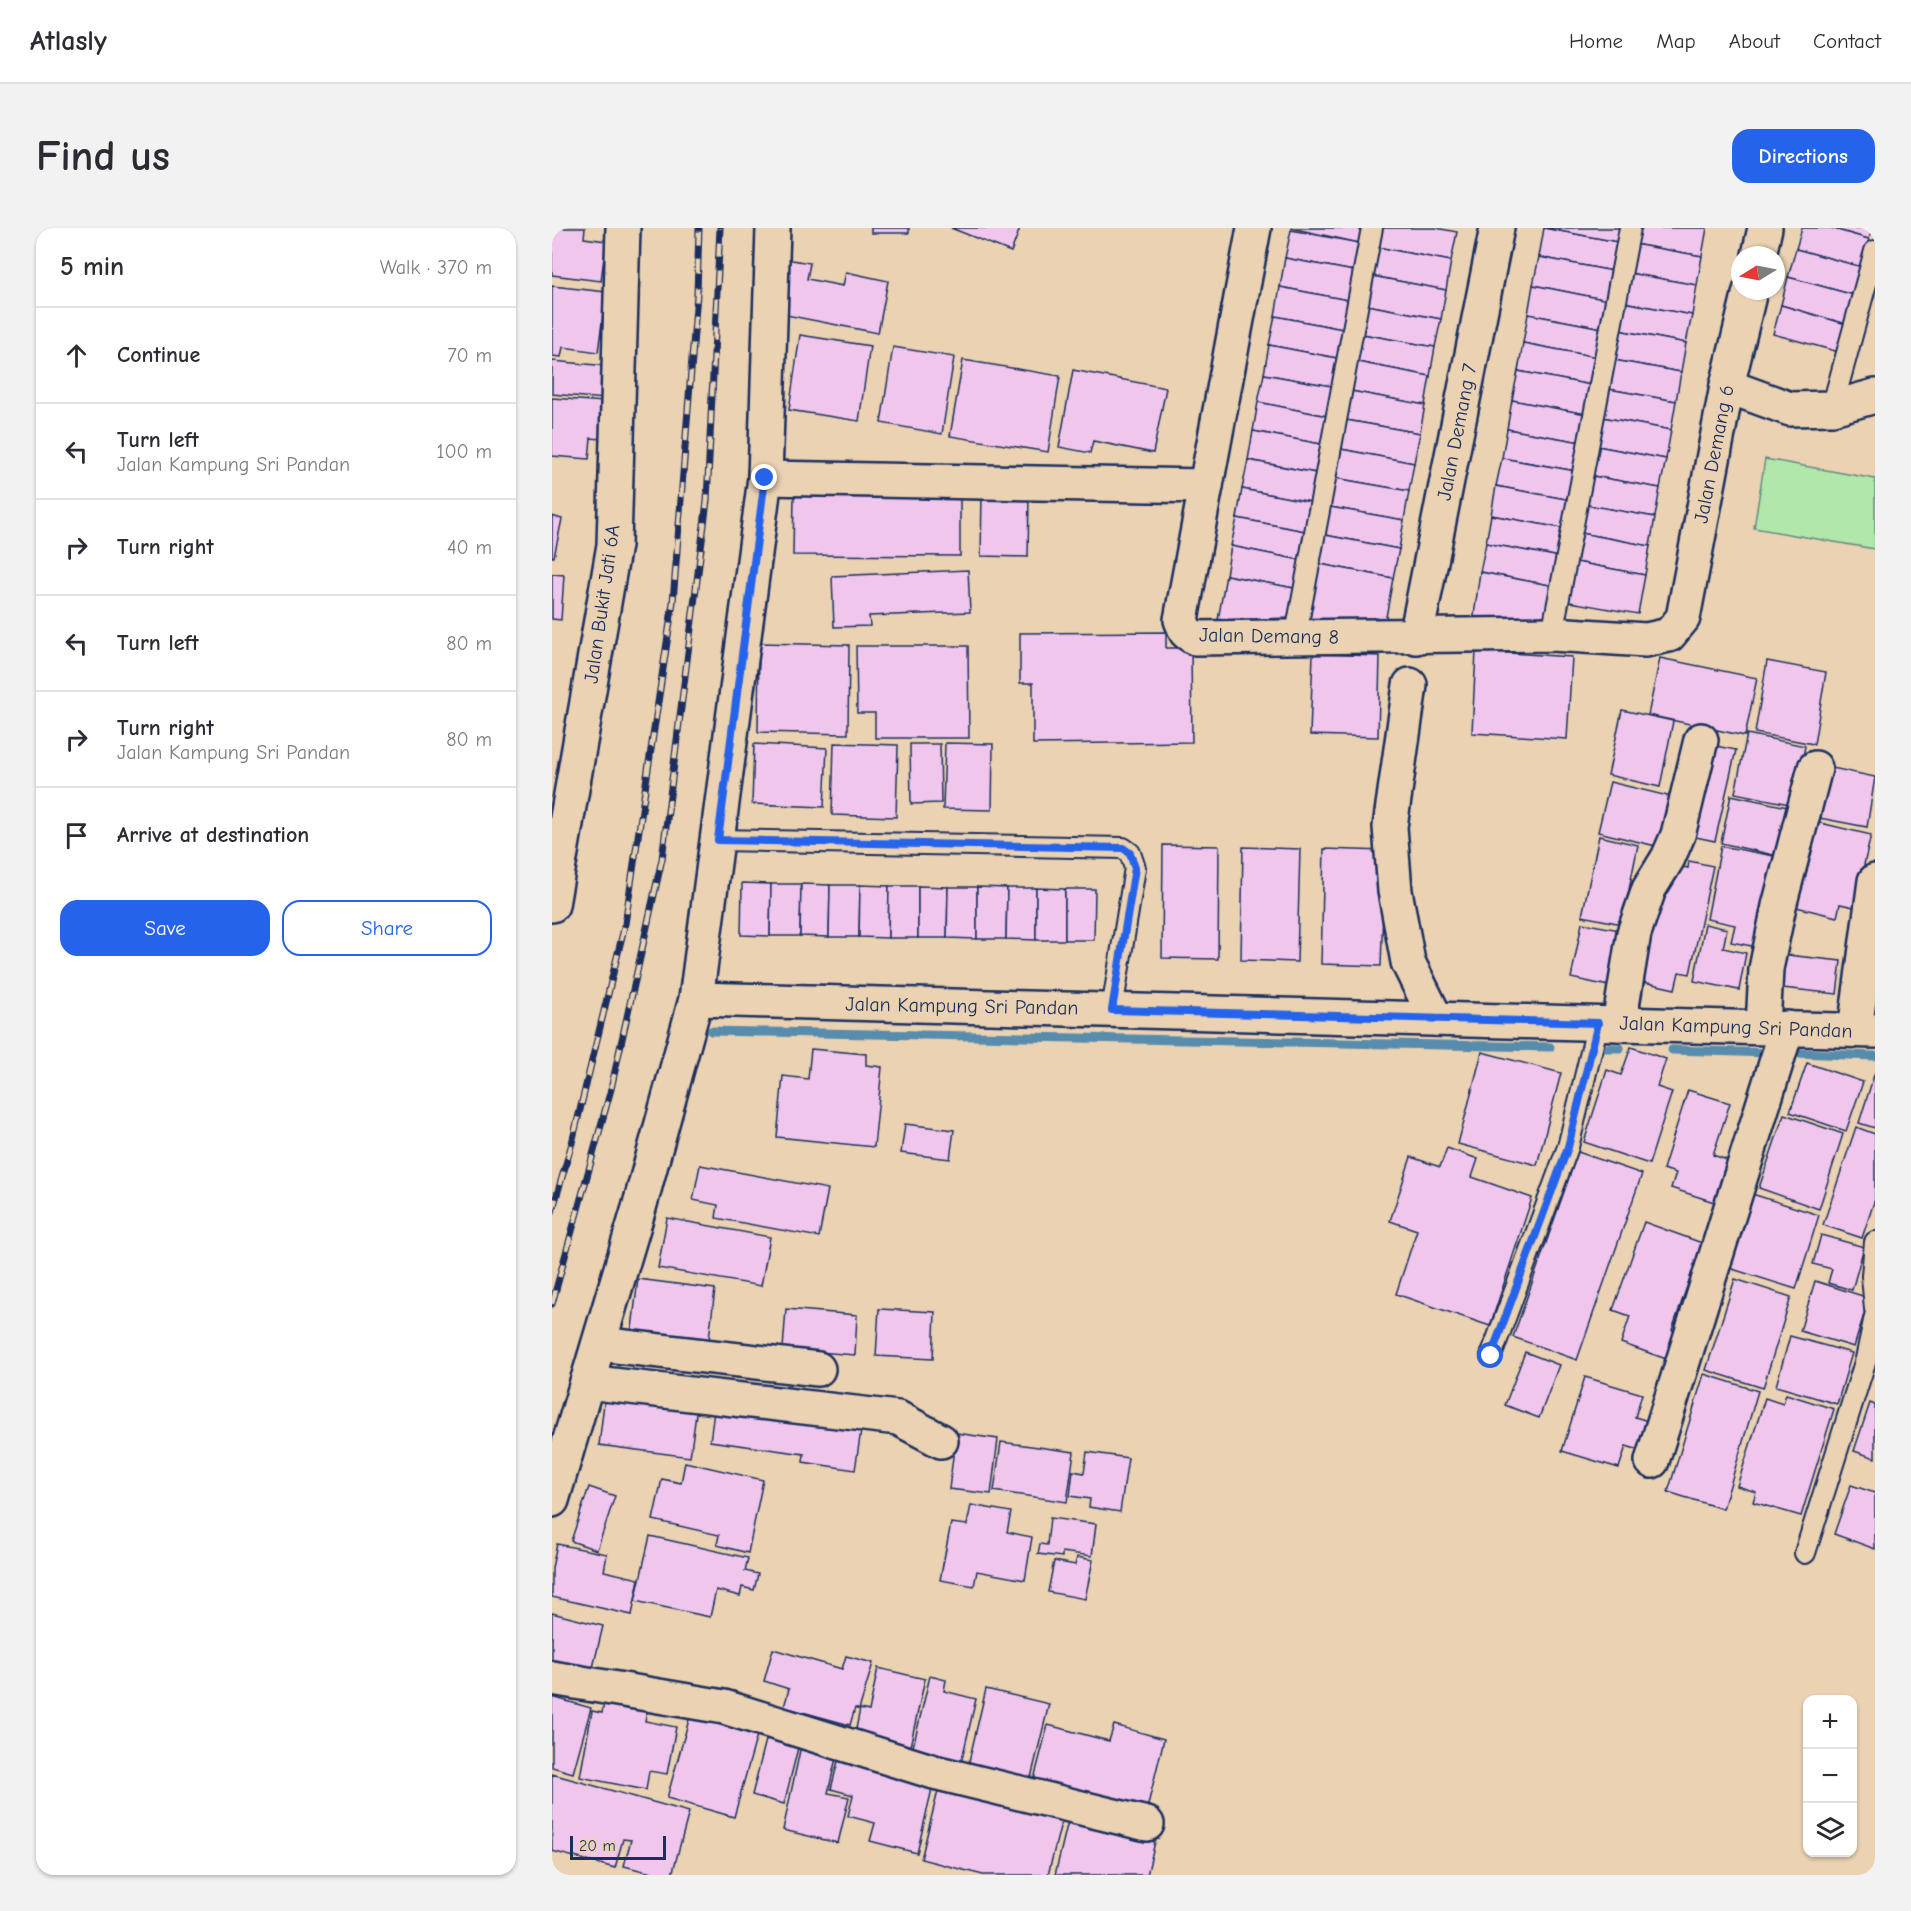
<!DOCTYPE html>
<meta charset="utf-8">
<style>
:root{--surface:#fff;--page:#f2f2f3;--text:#2b2b33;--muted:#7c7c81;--line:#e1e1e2;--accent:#2563eb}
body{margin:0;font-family:"Comic Neue",sans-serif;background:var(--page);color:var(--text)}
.controls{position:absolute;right:18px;bottom:18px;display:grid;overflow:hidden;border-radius:12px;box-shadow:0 2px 4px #0004}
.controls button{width:54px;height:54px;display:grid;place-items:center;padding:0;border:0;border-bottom:2px solid var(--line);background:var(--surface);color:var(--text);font:30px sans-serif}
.compass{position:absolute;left:1179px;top:18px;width:54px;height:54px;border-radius:50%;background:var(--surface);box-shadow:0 2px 4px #0004;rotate:260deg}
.scale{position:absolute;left:18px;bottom:15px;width:96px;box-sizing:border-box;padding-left:6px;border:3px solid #1b2f5e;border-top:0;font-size:16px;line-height:21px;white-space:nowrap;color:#1b2f5e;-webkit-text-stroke:4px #ead2b2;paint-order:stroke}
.stop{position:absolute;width:18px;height:18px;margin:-14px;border:4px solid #2563eb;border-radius:50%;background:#fff}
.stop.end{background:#2563eb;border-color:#fff;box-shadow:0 2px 6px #0008}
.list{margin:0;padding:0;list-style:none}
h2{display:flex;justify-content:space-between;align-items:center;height:78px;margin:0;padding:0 24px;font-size:26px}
h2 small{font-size:20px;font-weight:400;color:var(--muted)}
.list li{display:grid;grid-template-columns:39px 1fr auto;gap:18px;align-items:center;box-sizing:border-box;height:96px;padding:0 24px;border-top:2px solid var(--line)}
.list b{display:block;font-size:22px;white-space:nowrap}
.list p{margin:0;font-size:20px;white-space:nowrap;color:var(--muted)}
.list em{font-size:20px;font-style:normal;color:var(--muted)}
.actions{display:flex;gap:12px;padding:18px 24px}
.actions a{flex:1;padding:14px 0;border:2px solid var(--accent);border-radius:18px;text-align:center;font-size:21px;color:var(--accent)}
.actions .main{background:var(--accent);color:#fff}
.icon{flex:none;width:33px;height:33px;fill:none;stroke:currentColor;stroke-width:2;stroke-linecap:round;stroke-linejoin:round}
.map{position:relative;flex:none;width:1323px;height:1647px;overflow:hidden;border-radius:18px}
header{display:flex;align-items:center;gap:36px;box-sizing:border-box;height:84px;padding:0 30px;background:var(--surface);border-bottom:2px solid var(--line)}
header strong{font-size:28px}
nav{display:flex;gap:33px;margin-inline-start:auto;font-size:21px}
.intro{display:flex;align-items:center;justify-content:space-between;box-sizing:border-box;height:144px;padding:0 36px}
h1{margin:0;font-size:42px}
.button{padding:15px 27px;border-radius:18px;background:var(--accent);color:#fff;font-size:21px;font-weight:700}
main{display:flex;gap:36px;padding:0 36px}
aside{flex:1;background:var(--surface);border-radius:18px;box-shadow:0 2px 4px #0004}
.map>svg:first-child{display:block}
</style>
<header>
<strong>Atlasly</strong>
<nav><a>Home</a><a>Map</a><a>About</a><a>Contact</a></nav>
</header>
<div class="intro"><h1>Find us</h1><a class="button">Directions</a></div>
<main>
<aside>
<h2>5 min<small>Walk · 370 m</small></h2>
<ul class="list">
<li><svg class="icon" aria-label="ahead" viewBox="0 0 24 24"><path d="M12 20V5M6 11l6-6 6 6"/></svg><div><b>Continue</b></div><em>70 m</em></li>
<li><svg class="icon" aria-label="left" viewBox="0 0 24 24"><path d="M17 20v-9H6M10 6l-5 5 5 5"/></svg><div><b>Turn left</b><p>Jalan Kampung Sri Pandan</p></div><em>100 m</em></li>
<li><svg class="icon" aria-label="right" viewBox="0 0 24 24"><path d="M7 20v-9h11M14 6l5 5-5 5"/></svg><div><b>Turn right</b></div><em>40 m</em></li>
<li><svg class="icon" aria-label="left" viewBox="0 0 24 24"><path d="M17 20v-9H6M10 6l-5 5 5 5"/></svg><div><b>Turn left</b></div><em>80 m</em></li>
<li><svg class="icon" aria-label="right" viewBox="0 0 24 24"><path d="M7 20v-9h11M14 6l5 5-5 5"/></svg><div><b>Turn right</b><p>Jalan Kampung Sri Pandan</p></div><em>80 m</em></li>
<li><svg class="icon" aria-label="arrive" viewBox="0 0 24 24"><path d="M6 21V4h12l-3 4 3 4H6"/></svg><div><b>Arrive at destination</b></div></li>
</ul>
<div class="actions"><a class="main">Save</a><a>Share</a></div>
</aside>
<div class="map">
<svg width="1323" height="1647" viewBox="0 0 1323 1647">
<rect width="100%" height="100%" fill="#ead2b2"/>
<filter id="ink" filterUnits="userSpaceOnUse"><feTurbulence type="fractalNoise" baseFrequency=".0167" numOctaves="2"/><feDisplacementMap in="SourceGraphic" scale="12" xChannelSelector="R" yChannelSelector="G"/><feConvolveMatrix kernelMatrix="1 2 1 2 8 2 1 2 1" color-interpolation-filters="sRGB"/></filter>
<g filter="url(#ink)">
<polygon fill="#b1e7aa" stroke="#668b84" stroke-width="1.5" points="1213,231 1323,251 1323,321 1202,300"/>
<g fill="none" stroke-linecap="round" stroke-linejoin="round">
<g stroke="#588cad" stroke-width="9">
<polyline points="159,803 998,819"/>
<polyline points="1055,820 1068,820"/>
<polyline points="1120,822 1218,825"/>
<polyline points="1246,825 1323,828"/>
</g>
</g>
<g fill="#f0c6ed" stroke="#1b2f5e" stroke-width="1.5">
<polygon points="0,0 33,0 32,10 54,13 49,53 0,47"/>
<rect x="319" y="0" width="38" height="5"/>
<polygon points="399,0 468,0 459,24"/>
<polygon points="739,0 815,0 812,16"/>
<polygon points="829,0 884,0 905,4 899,33 825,19"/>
<polygon points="992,0 1066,14 1061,43 987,29"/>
<polygon points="992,0 1069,0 1066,14"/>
<polygon points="1079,0 1155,0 1150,28 1076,15"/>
<polygon points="1250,0 1279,0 1317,11 1310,39 1244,21"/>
<polygon points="1279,0 1320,0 1317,11"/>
<polygon points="739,2 812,16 807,44 733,30"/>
<polygon points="1076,15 1150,28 1145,57 1071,44"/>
<polygon points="825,19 899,33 894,62 820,48"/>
<polygon points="1244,21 1310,39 1302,67 1236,49"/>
<polygon points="987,29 1061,43 1056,72 981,57"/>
<polygon points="733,30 807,44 801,73 728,59"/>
<polygon points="234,31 258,35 255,51 291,58 294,44 336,53 326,105 224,85"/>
<polygon points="1071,44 1145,57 1140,87 1066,73"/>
<polygon points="820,48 894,62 889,91 815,77"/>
<polygon points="1236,49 1302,67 1294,96 1229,77"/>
<polygon points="981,57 1056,72 1050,100 976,86"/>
<polygon points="0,58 54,64 46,124 11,119 9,129 0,128"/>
<polygon points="728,59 801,73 796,102 723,88"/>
<polygon points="1066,73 1140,87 1134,115 1061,101"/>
<polygon points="815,77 889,91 883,119 810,106"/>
<polygon points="1229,77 1294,96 1287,124 1221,106"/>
<polygon points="976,86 1050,100 1045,129 971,115"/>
<polygon points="723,88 796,102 790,131 717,117"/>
<polygon points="1061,101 1134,115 1129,144 1056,131"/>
<polygon points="810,106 883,119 878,148 805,134"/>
<polygon points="248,107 318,118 307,193 237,182"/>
<polygon points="971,115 1045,129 1039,157 966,143"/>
<polygon points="717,117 790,131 785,159 712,146"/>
<polygon points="341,119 402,129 390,206 329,195"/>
<polygon points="1056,131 1129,144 1124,173 1051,160"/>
<polygon points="411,132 508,148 496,224 398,208"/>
<polygon points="0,133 55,138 53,171 0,166"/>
<polygon points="805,134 878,148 873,177 799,163"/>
<polygon points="521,142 614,160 601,225 541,213 538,225 507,219"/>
<polygon points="966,143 1039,157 1034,186 960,172"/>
<polygon points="712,146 785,159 780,189 706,174"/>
<polygon points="1051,160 1124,173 1119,202 1045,188"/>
<polygon points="799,163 873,177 868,205 794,192"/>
<polygon points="0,170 52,174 49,211 39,210 37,231 0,228"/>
<polygon points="960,172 1034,186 1029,214 955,201"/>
<polygon points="706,174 780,189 774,217 701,203"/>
<polygon points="1045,188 1119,202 1114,231 1040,217"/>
<polygon points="794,192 868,205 862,235 789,221"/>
<polygon points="955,201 1029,214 1024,243 950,230"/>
<polygon points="701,203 774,217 769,246 696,232"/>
<polygon points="1040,217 1114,231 1108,260 1035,247"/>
<polygon points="789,221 862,235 857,263 783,250"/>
<polygon points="950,230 1024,243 1019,272 944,258"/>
<polygon points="696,232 769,246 764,275 690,261"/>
<polygon points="1035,247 1108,260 1103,289 1030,276"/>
<polygon points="783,250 857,263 852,292 778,279"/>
<polygon points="944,258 1019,272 1014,301 939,287"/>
<polygon points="690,261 764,275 758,304 685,290"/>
<polygon points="430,265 477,266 476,329 429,328"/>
<polygon points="242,267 408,267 408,328 241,327"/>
<polygon points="1030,276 1103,289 1098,318 1024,304"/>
<polygon points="778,279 852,292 847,321 773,307"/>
<polygon points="939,287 1014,301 1008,329 934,315"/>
<polygon points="0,288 10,291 2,329 0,329"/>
<polygon points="685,290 758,304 753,333 679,318"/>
<polygon points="1024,304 1098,318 1093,347 1019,333"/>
<polygon points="773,307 847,321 841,350 768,336"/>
<polygon points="934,315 1008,329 1003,358 928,344"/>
<polygon points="679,318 753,333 747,361 674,347"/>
<polygon points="1019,333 1093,347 1086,386 1012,373"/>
<polygon points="768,336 841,350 833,395 757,393"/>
<polygon points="416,342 418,384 317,388 318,398 282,399 280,348"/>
<polygon points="928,344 1003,358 996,396 921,395"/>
<polygon points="0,346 12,347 9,392 0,391"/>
<polygon points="674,347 747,361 742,390 666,392"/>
<polygon points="614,404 614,420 639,420 640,514 481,516 481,455 468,455 468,405"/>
<polygon points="207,415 297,417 296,506 206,504"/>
<polygon points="304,418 416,418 417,510 323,510 323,485 305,485"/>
<polygon points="924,423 1020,429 1015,511 920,505"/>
<polygon points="761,426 828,428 826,509 758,507"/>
<polygon points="1108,430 1205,450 1193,508 1096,487"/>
<polygon points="1215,433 1274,444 1262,516 1203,505"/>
<polygon points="1070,482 1121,493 1108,559 1056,547"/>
<polygon points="1195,506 1253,518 1242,577 1183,565"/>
<polygon points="282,515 346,517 344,589 280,587"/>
<polygon points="393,515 441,516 440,582 391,581"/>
<polygon points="202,516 275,520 272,579 200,576"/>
<polygon points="358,516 388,516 389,575 359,576"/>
<polygon points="1154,516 1184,522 1163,613 1134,607"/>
<polygon points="1271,538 1323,549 1315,599 1262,589"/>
<polygon points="1058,554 1120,569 1108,619 1046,604"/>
<polygon points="1179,567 1240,580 1230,629 1169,615"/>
<polygon points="1260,593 1319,607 1302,679 1288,676 1285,689 1232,676"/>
<polygon points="1047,608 1086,617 1070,696 1030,688"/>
<polygon points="611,617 667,618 666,731 610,730"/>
<polygon points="1169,618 1222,628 1205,719 1179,714 1183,697 1155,691"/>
<polygon points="691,619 748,621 745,734 689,732"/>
<polygon points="772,621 833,623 829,738 769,736"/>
<polygon points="1137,633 1161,638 1138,746 1127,744 1123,761 1078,751 1108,634 1136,640"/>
<polygon points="190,655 219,656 218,708 189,707"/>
<polygon points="219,656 249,656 248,708 218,708"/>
<polygon points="249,656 278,657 277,709 248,708"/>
<polygon points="278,657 308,657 307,709 277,709"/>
<polygon points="308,657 337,658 336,710 307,709"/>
<polygon points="337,658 366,658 366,710 336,710"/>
<polygon points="366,658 396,659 395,710 366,710"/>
<polygon points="396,659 425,659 425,711 395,710"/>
<polygon points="425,659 455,660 454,711 425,711"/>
<polygon points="455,660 484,660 484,712 454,711"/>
<polygon points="484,660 513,661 513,712 484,712"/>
<polygon points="513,661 543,661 542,712 513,712"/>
<polygon points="1030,695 1068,702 1057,758 1019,750"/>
<polygon points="1153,696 1175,701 1171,720 1194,725 1187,762 1142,753"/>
<polygon points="1226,726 1289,733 1285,766 1222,759"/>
<polygon points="1079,819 1114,831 1105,859 1120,864 1097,936 1032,914 1055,842 1069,847"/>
<polygon points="259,821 314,826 314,837 330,839 322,919 225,909 231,848 256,851"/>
<polygon points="930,824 1009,845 985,937 906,916"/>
<polygon points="1255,835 1311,854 1294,903 1238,884"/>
<polygon points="1323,844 1323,900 1307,895"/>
<polygon points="1136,862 1178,875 1161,927 1175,932 1162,974 1119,960 1124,945 1111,941"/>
<polygon points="1232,886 1291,906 1267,981 1207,960"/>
<polygon points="353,896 402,902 398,931 349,925"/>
<polygon points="1304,899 1323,906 1323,971 1310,1010 1271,997"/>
<polygon points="895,920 926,931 920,949 980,970 938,1098 844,1066 865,1002 838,993 859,929 888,939"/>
<polygon points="1026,924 1090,946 1025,1132 961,1109"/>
<polygon points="148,937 276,961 267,1009 164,990 166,977 141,972"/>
<polygon points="1200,966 1267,987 1244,1061 1177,1040"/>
<polygon points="115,990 218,1009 209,1058 106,1040"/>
<polygon points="1092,994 1150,1015 1120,1102 1130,1106 1120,1133 1069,1115 1078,1088 1061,1082"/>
<polygon points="1269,1007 1312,1019 1300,1062 1276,1055 1280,1041 1261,1036"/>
<polygon points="86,1051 163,1061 156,1119 79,1109"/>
<polygon points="1183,1051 1239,1069 1211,1160 1154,1142"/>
<polygon points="1263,1053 1317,1070 1302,1119 1248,1103"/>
<polygon points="234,1081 305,1087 303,1127 231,1121"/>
<polygon points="327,1081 383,1084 381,1131 324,1128"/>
<polygon points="1238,1108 1300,1125 1285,1176 1224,1158"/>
<polygon points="973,1124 1007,1137 987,1190 953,1177"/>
<polygon points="1152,1146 1206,1163 1171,1281 1116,1264"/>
<polygon points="1033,1149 1090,1166 1083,1189 1096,1193 1087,1222 1074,1218 1067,1240 1010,1223"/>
<polygon points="1234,1166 1282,1181 1249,1288 1201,1274 1204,1264 1185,1258 1213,1170 1231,1176"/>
<polygon points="53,1167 145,1179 138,1229 47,1217"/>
<polygon points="1318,1175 1323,1177 1323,1230 1302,1223"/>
<polygon points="163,1176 310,1196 303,1242 251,1234 252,1226 158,1213"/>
<polygon points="404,1205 446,1211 439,1266 397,1261"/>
<polygon points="449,1214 522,1224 515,1274 442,1263"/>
<polygon points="535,1224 576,1230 568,1284 537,1279 538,1271 518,1268 521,1243 532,1245"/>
<polygon points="133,1234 211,1252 196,1325 165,1317 167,1307 101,1292 110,1251 129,1255"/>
<polygon points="1299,1257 1323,1265 1323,1321 1282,1306"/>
<polygon points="37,1259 63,1268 45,1322 19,1313"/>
<polygon points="419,1277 459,1284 455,1304 480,1309 473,1352 425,1343 422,1358 388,1352 399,1295 415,1297"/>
<polygon points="498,1290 544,1296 540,1328 510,1324 510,1329 486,1326 488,1316 495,1317"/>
<polygon points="98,1308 196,1330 193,1343 206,1346 202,1362 190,1359 188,1368 164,1362 158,1389 83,1373"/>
<polygon points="5,1316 55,1326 52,1343 87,1351 80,1387 0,1369 0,1340"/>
<polygon points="525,1329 541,1332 533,1371 496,1364 502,1333 523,1337"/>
<polygon points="0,1385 51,1398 39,1448 0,1438"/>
<polygon points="221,1421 290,1441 294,1428 321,1435 307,1482 303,1480 298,1497 232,1479 237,1461 212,1453"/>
<polygon points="326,1440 373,1451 357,1523 302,1511 308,1481 317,1483"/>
<polygon points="378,1448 394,1452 392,1463 424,1471 409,1535 360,1523"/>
<polygon points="434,1461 497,1476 477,1558 415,1542"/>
<polygon points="0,1469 39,1480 21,1545 0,1539"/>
<polygon points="53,1470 96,1478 93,1493 124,1499 115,1546 97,1543 94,1562 28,1549 40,1483 50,1485"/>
<polygon points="140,1481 207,1500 182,1589 115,1570"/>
<polygon points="496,1497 557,1513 562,1497 612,1511 593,1589 480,1559"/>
<polygon points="216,1504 248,1512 232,1576 200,1567"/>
<polygon points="250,1513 286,1521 276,1565 297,1569 286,1615 231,1602"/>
<polygon points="288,1525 383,1548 365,1625 318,1613 323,1595 296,1588 301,1567 279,1561"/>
<polygon points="0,1546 137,1584 120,1647 107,1647 72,1638 79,1612 71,1611 63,1640 0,1623"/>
<polygon points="388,1555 511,1587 496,1647 431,1647 369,1631"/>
<polygon points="516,1593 603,1614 595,1647 503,1647"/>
</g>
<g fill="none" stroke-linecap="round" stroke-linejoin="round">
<defs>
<g id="service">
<polyline points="1280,180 1323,23"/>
<polyline points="1000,406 1078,0"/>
<polyline points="743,411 820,0"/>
<polyline points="166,612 571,620 578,625 583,640 560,782"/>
<polyline points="1323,1014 1320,1048 1323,1081"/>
<polyline points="939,1128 1016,919 1046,795"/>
<polyline points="1253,1325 1314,1131 1323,1088"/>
</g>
<g id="minor">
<polyline points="702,0 629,392 634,404 643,410 1000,406 1094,412 1117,407 1131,390 1175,158 1198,63"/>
<polyline points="1207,27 1213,0"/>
<polyline points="1175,158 1238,181 1280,180 1323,168"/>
<polyline points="213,250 654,258"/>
<polyline points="864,409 945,0"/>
<polyline points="858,457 838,599 843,663 856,734 884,791"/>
<polyline points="0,677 62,317 71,0"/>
<polyline points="144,771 1323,803"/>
<polyline points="1067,796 1082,705 1097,661 1116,630 1126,607 1149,512"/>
<polyline points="1211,799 1214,741 1227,678 1263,540"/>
<polyline points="1303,802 1323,653"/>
<polyline points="47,1116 266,1141"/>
<polyline points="35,1154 346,1190 389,1213"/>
<polyline points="1100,1233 1235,800"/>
<polyline points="0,1272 87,980 144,771 213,250 221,0"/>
<polyline points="0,1450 172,1479 382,1544 595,1596"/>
</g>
</defs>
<use href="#service" stroke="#1b2f5e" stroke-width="24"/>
<use href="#minor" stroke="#1b2f5e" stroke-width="38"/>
<use href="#service" stroke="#ead2b2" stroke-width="20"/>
<use href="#minor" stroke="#ead2b2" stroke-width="33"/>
<defs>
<g id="rail">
<polyline points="0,984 20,915 73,696 121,374 145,66 147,0"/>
<polyline points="0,1076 59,861 110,631 155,273 168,0"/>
</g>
</defs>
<use href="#rail" stroke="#1b2f5e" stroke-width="7"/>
<use href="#rail" stroke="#ead2b2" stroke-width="4.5" stroke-dasharray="14" stroke-linecap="butt"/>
</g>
</g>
<g fill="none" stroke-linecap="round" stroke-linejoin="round" filter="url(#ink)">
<polyline stroke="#2563eb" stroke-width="8" points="213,250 166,612 571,620 578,625 583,640 560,782 1046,795 1016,919 939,1128"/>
</g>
<g text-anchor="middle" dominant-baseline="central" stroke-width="5" stroke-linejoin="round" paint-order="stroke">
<g font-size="20" fill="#1b2f5e" stroke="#ead2b2">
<text transform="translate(905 204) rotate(-79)">Jalan Demang 7</text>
<text transform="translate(1162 226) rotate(-79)">Jalan Demang 6</text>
<text transform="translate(50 376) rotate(-82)">Jalan Bukit Jati 6A</text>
<text transform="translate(717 408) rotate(1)">Jalan Demang 8</text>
<text transform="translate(410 778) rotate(1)">Jalan Kampung Sri Pandan</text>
<text transform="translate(1184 799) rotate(2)">Jalan Kampung Sri Pandan</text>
</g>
</g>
</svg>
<div class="controls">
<button>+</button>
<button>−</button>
<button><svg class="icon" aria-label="layers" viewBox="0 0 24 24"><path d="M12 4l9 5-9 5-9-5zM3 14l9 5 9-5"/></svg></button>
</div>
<svg class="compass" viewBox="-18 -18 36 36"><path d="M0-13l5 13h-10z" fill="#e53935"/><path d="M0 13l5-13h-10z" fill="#7c7c81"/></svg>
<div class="scale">20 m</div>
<div class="stop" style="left:939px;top:1128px"></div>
<div class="stop end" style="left:213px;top:250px"></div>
</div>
</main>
